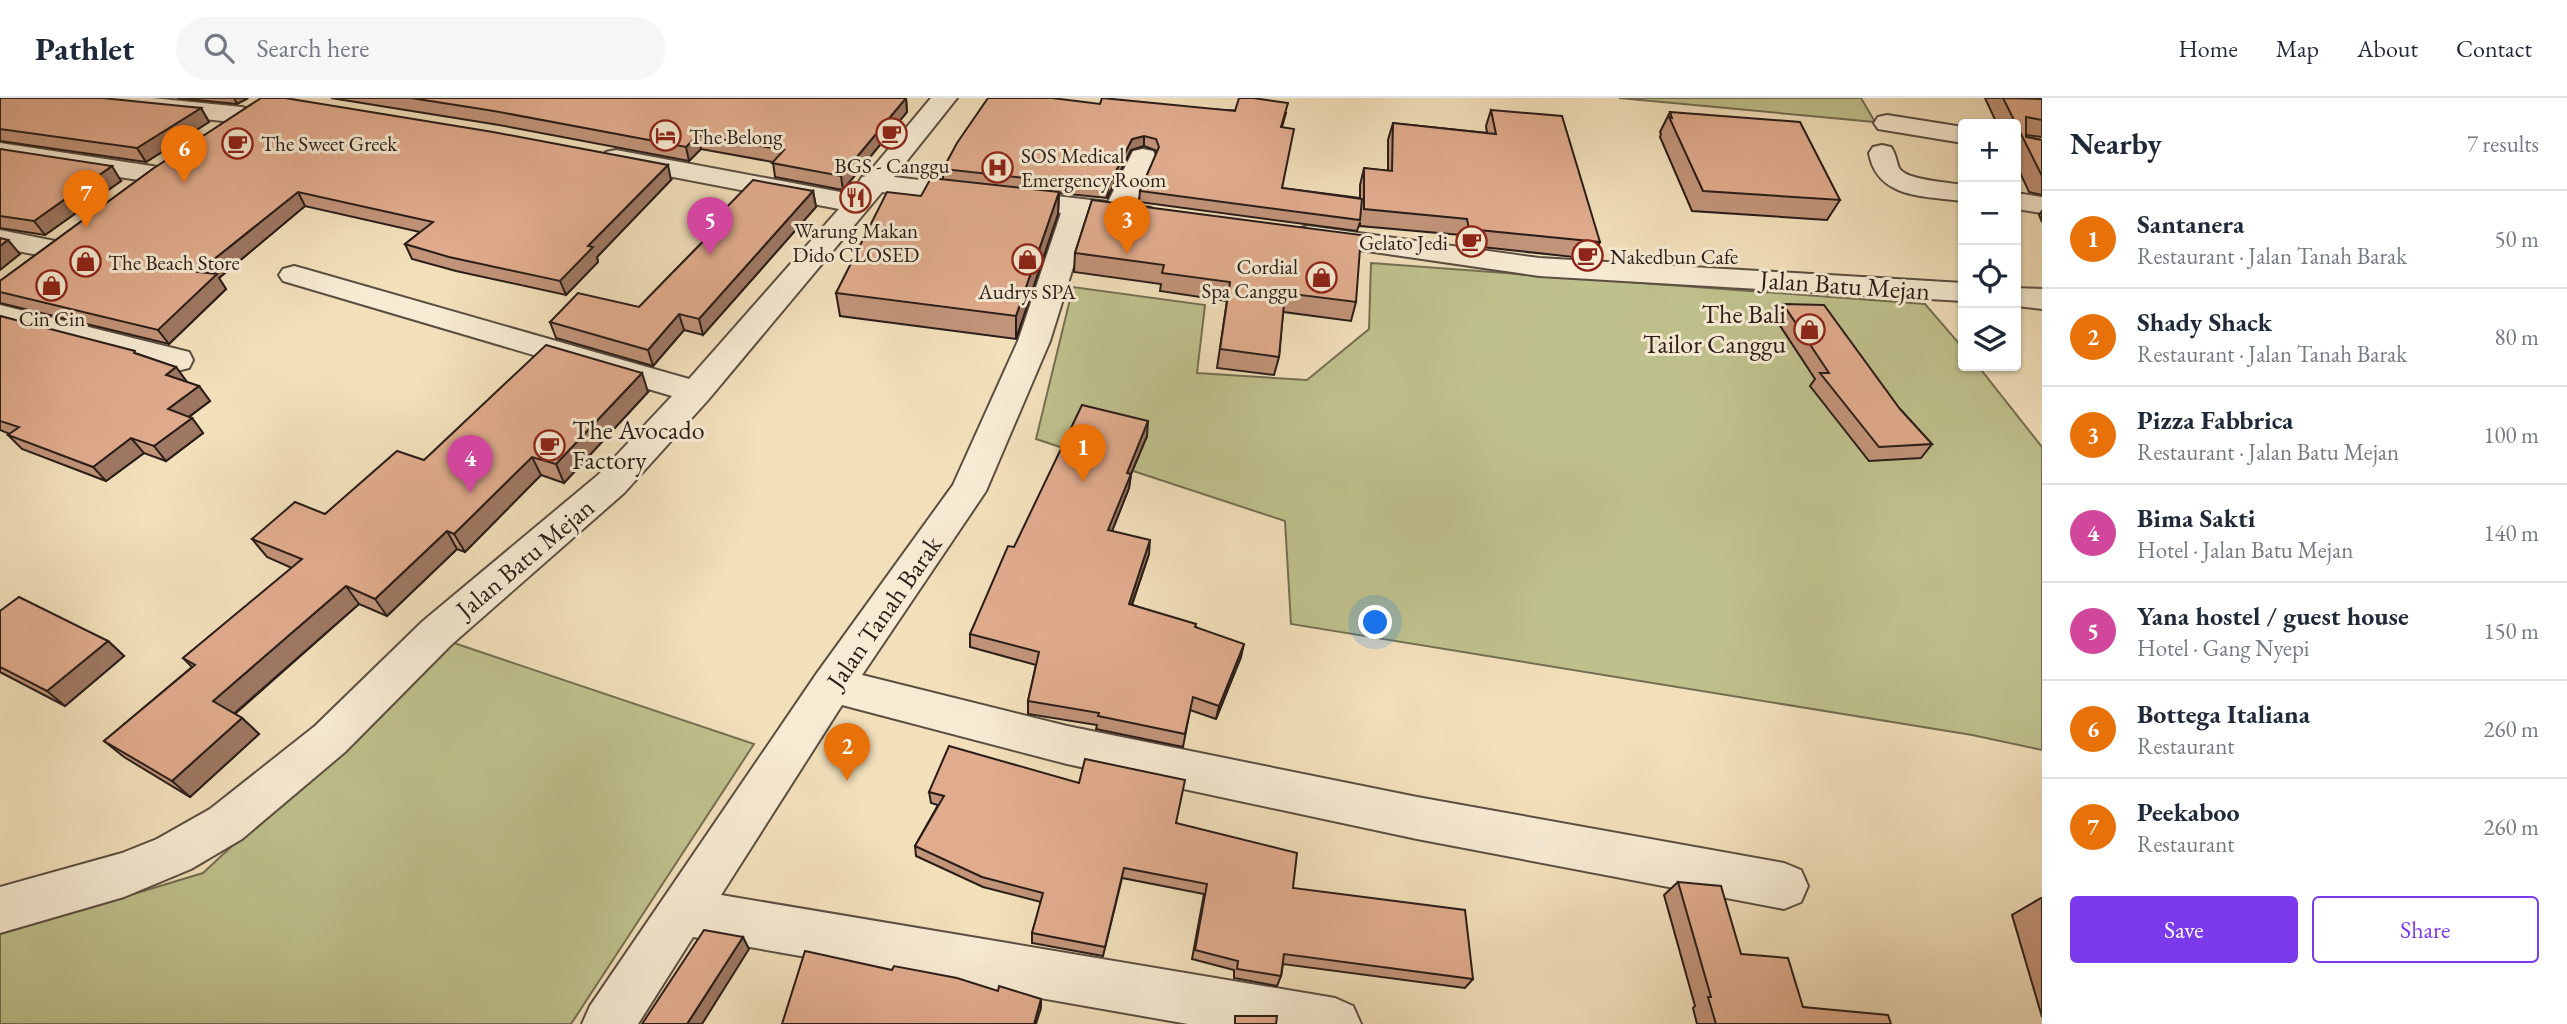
<!DOCTYPE html>
<meta charset="utf-8">
<style>
:root{--surface:#fff;--page:#f6f6f7;--text:#1f2937;--muted:#747a83;--line:#e0e1e3;--accent:#7c3aed}
body{margin:0;font-family:"EB Garamond",serif;background:var(--page);color:var(--text)}
.controls{position:absolute;right:21px;top:21px;display:grid;overflow:hidden;border-radius:7px;box-shadow:0 2px 5px #0004}
.controls button{width:63px;height:63px;display:grid;place-items:center;padding:0;border:0;border-bottom:2px solid var(--line);background:var(--surface);color:var(--text);font:35px sans-serif}
.you{position:absolute;left:1376px;top:525px;width:24px;height:24px;margin:-18px;border:5px solid #fff;border-radius:50%;background:#1a73e8;box-shadow:0 0 0 10px #1a73e833}
.badge{display:grid;place-items:center;width:46px;height:46px;border-radius:50%;background:var(--accent);color:#fff;font-size:23px;font-weight:700}
.pin{position:absolute;translate:-50% -58px;filter:drop-shadow(0 2px 4px #0008)}
.pin::after{content:'';position:absolute;top:37px;width:24px;height:21px;background:inherit;clip-path:polygon(0 0,100% 0,50% 100%)}
.list{margin:0;padding:0;list-style:none}
h2{display:flex;justify-content:space-between;align-items:center;height:91px;margin:0;padding:0 28px;font-size:30px}
h2 small{font-size:23px;font-weight:400;color:var(--muted)}
.list li{display:grid;grid-template-columns:46px 1fr auto;gap:21px;align-items:center;box-sizing:border-box;height:98px;padding:0 28px;border-top:2px solid var(--line)}
.list b{display:block;font-size:26px;white-space:nowrap}
.list p{margin:0;font-size:23px;white-space:nowrap;color:var(--muted)}
.list em{font-size:23px;font-style:normal;color:var(--muted)}
.actions{display:flex;gap:14px;padding:21px 28px}
.actions a{flex:1;padding:16px 0;border:2px solid var(--accent);border-radius:7px;text-align:center;font-size:24px;color:var(--accent)}
.actions .main{background:var(--accent);color:#fff}
.icon{flex:none;width:38px;height:38px;fill:none;stroke:currentColor;stroke-width:2;stroke-linecap:round;stroke-linejoin:round}
.map{position:relative;flex:none;width:2042px;height:926px;overflow:hidden}
header{display:flex;align-items:center;gap:42px;box-sizing:border-box;height:98px;padding:0 35px;background:var(--surface);border-bottom:2px solid var(--line)}
header strong{font-size:33px}
nav{display:flex;gap:38px;margin-inline-start:auto;font-size:24px}
.search{width:490px;height:63px;background:var(--page);display:flex;align-items:center;gap:18px;box-sizing:border-box;padding:0 24px;border-radius:38px;color:var(--muted);font-size:26px}
main{display:flex}
aside{flex:1;background:var(--surface)}
.map>svg:first-child{display:block}
</style>
<header>
<strong>Pathlet</strong>
<div class="search"><svg class="icon" aria-label="search" viewBox="0 0 24 24"><circle cx="10" cy="10" r="6"/><path d="M15 15l6 6"/></svg>Search here</div>
<nav><a>Home</a><a>Map</a><a>About</a><a>Contact</a></nav>
</header>
<main>
<div class="map">
<svg width="2042" height="926" viewBox="0 0 2042 926">
<rect width="100%" height="100%" fill="#f2e0bb"/>
<filter id="stains"><feTurbulence type="fractalNoise" baseFrequency=".00286" numOctaves="4"/><feColorMatrix values="0 0 0 0 .2 0 0 0 0 .09 0 0 0 0 .02 0 0 0 .5 -.17"/></filter>
<radialGradient id="worn" r=".72"><stop offset=".6" stop-color="#630" stop-opacity="0"/><stop offset="1" stop-color="#630" stop-opacity=".3"/></radialGradient>
<g fill="#bfc18d" stroke="#746f52" stroke-width="2">
<polygon points="1619,0 1861,0 1875,24"/>
<polygon points="1371,165 1925,206 1963,250 1963,268 1978,268 2042,349 2042,652 1972,637 1291,526 1285,423 1036,341 1073,189 1205,207 1197,275 1307,282 1369,231"/>
<polygon points="451,544 754,646 571,926 0,926 0,836 203,775"/>
</g>
<g fill="none" stroke-linecap="round" stroke-linejoin="round">
<defs>
<g id="minor">
<polygon points="66,0 152,0 242,9 251,12 255,17 251,22 242,25 79,8 70,5"/>
<polygon points="931,0 957,0 894,79 1108,104 1130,59 1133,53 1143,51 1153,53 1156,59 1135,107 1151,110 1155,116 1151,122 1141,125 1089,118 1050,243 986,393 862,577 1067,628 1417,699 1784,765 1801,772 1808,788 1801,804 1784,811 1417,741 1067,666 842,607 721,797 1335,900 1353,908 1361,926 1188,926 693,839 638,926 582,926 590,908 817,575 953,387 1018,243 1061,115 882,94 708,302 624,395 451,547 345,654 242,741 191,771 124,799 0,835 0,789 122,755 157,741 210,711 315,628 423,523 598,377 672,298 283,183 279,177 283,171 294,168 305,171 689,281 839,111 616,68 606,66 603,60 606,54 616,52 851,96 862,79 866,78"/>
<polygon points="1887,17 1963,29 1963,45 1878,31 1874,25 1878,19"/>
<polygon points="0,45 152,68 162,70 166,76 162,82 152,84 0,61"/>
<path d="M1882 47 1891 49C1896 56 1896 63 1899 70 1907 83 1949 84 1963 87V103C1925 98 1877 101 1869 55L1873 49Z"/>
<polygon points="2016,95 2042,99 2042,115 2016,111"/>
<polygon points="1308,128 1539,160 1963,185 1963,203 1539,178 1298,143 1293,137 1298,131"/>
<polygon points="0,132 60,144 65,150 60,156 50,159 0,150"/>
<polygon points="2016,190 2042,191 2042,211 2016,208"/>
<polygon points="0,207 189,254 193,262 189,270 177,273 0,227"/>
</g>
</defs>
<use href="#minor" stroke="#5b4e41" stroke-width="4"/>
<use href="#minor" fill="#f7ebd3" fill-rule="evenodd"/>
</g>
<g fill="#c2947a" stroke="#291d18" stroke-width="2">
<polygon points="0,0 201,10 209,24 146,64 0,43"/>
<polygon points="177,0 248,0 237,6"/>
<polygon points="331,0 906,0 907,14 843,92 775,79 773,64 701,51 689,63 499,27"/>
<polygon points="1985,0 2042,0 2042,39 2026,37 2026,39 2042,42 2042,97 2029,94 2016,66 2016,26 1997,26"/>
<polygon points="1100,6 1286,15 1282,29 1282,90 1360,100 1360,87 1364,70 1388,73 1388,42 1393,25 1487,35 1486,28 1491,12 1600,144 1592,161 1463,147 1461,137 1360,128 1360,124 1357,133 1139,104 1140,93 1157,55 1155,52 1144,48 1131,52 1107,100 1059,95 1058,116 1016,241 840,218 836,195 921,98 943,81 943,71"/>
<polygon points="1670,14 1840,102 1827,122 1692,113 1660,39 1661,36 1660,34"/>
<polygon points="0,51 121,83 45,137 0,130"/>
<polygon points="154,70 671,82 597,159 598,164 566,197 456,173 412,161 405,146 420,134 305,108 219,180 226,191 169,246 0,205 0,183"/>
<polygon points="813,93 816,109 703,237 684,232 653,268 556,240 550,224 639,209 722,124 720,116"/>
<polygon points="1092,102 1356,204 1351,223 1283,214 1279,259 1274,277 1217,270 1227,203 1160,193 1161,186 1074,174 1075,155"/>
<polygon points="2042,113 2042,124 2039,117"/>
<polygon points="1783,206 1900,311 1932,346 1921,360 1869,363 1810,288 1815,281 1775,220"/>
<polygon points="0,218 138,256 176,269 187,284 199,288 210,303 189,319 192,320 203,335 166,363 144,355 106,383 22,351 8,337 10,336 0,332"/>
<polygon points="648,294 564,385 541,377 465,454 457,451 387,518 359,506 235,616 242,620 259,636 190,699 124,659 104,643 192,569 183,560 292,470 267,459 252,441 325,416 424,362"/>
<polygon points="1147,338 1131,376 1129,390 1112,433 1149,456 1132,507 1196,529 1241,559 1216,621 1190,612 1183,649 1096,631 1097,627 1028,616 1028,603 1036,567 970,549 970,536 1014,449"/>
<polygon points="0,513 108,543 124,558 65,608 0,574"/>
<polygon points="929,694 1176,725 1293,790 1473,881 1465,890 1283,866 1281,878 1277,888 1234,880 1234,872 1192,861 1204,796 1122,780 1103,858 1032,845 1032,835 1041,804 983,789 916,758 915,748 938,707 931,705"/>
<polygon points="1678,784 1741,856 1803,909 1891,926 1697,926 1693,910 1695,908 1664,797"/>
<polygon points="2041,800 2042,800 2042,919 2012,817"/>
</g>
<g fill="#9e7863" stroke="#291d18" stroke-width="2">
<polygon points="234,0 248,0 237,6"/>
<polygon points="906,0 907,14 843,92 841,78"/>
<polygon points="201,10 209,24 146,64 137,50"/>
<polygon points="698,37 701,51 689,63 686,49"/>
<polygon points="1144,38 1144,48 1131,52 1107,100 1108,89 1132,41"/>
<polygon points="668,67 671,82 597,159 598,164 566,197 560,183 588,148"/>
<polygon points="112,68 121,83 45,137 34,123"/>
<polygon points="813,93 816,109 703,237 699,221"/>
<polygon points="298,94 305,108 219,180 226,191 169,246 158,232 198,174"/>
<polygon points="1059,94 1058,116 1016,241 1016,218"/>
<polygon points="8,142 20,156 0,172 0,148"/>
<polygon points="679,216 684,232 653,268 648,252"/>
<polygon points="176,269 187,284 166,277"/>
<polygon points="642,275 648,294 564,385 556,366"/>
<polygon points="199,288 210,303 179,326 168,311"/>
<polygon points="192,320 203,335 166,363 154,348"/>
<polygon points="1148,323 1147,338 1131,376 1129,390 1107,446 1108,432 1127,375"/>
<polygon points="131,340 144,355 106,383 93,369"/>
<polygon points="532,359 541,377 465,454 454,436"/>
<polygon points="447,433 457,451 387,518 375,501"/>
<polygon points="1150,442 1149,456 1127,520 1129,506"/>
<polygon points="346,488 359,506 229,620 213,603"/>
<polygon points="108,543 124,558 65,608 47,593"/>
<polygon points="1244,546 1241,559 1216,621 1219,608"/>
<polygon points="242,620 259,636 190,699 172,683"/>
<polygon points="743,839 749,851 702,926 687,926"/>
<polygon points="1041,901 1041,910 1036,926 1034,926"/>
</g>
<g fill="#e1ac8e" stroke="#291d18" stroke-width="2">
<polygon points="0,0 102,0 201,10 137,50 0,31"/>
<polygon points="261,0 285,0 493,34 668,67 588,148 593,149 560,183 449,159 405,146 433,124 298,94 198,174 217,176 158,232 0,194 0,183 154,70"/>
<polygon points="411,0 906,0 841,78 772,65 784,52 698,37 686,49 494,13"/>
<polygon points="988,0 1052,0 1100,6 1102,0 1235,13 1239,0 1253,0 1288,5 1281,29 1294,31 1282,90 1362,101 1360,122 1140,93 1159,49 1156,41 1144,38 1132,41 1108,89 943,71 957,45"/>
<polygon points="2003,0 2042,1 2042,22 2026,19 2026,39 2042,42 2042,78"/>
<polygon points="1491,12 1562,18 1600,144 1469,131 1467,121 1364,111 1364,70 1392,73 1393,25 1496,36"/>
<polygon points="1670,14 1800,24 1840,102 1703,93 1669,19 1672,20"/>
<polygon points="0,51 112,68 34,123 0,118"/>
<polygon points="931,80 1059,94 1016,218 836,195 887,94 921,98"/>
<polygon points="753,82 813,93 699,221 679,216 648,252 550,224 578,195 639,209 728,118 720,116"/>
<polygon points="1092,102 1361,137 1356,204 1285,195 1279,259 1220,251 1230,184 1162,175 1164,167 1075,155"/>
<polygon points="0,140 8,142 0,148"/>
<polygon points="1783,206 1824,207 1900,311 1932,346 1879,349 1820,275 1829,275"/>
<polygon points="0,218 135,253 134,255 176,269 166,277 199,288 168,311 192,320 154,348 131,340 93,369 8,337 19,329 0,323"/>
<polygon points="546,247 642,275 556,366 532,359 454,436 447,433 375,501 346,488 213,603 242,620 172,683 104,643 195,567 183,560 302,461 252,441 295,404 325,416 397,353 424,362"/>
<polygon points="1082,307 1148,323 1127,375 1131,376 1108,432 1150,442 1129,506 1196,526 1195,529 1244,546 1219,608 1193,599 1185,636 1098,618 1099,615 1028,603 1039,554 970,536 1008,448 1014,449"/>
<polygon points="19,499 108,543 47,593 0,569 0,513"/>
<polygon points="949,648 1079,685 1085,661 1185,682 1176,725 1297,755 1293,790 1465,812 1473,881 1284,856 1281,878 1237,871 1238,863 1195,852 1207,786 1124,770 1105,849 1032,835 1043,795 982,779 915,748 944,698 929,694"/>
<polygon points="1678,784 1721,788 1741,856 1788,860 1803,909 1888,917 1891,926 1716,926 1708,899 1711,899"/>
<polygon points="704,832 743,839 687,926 642,926"/>
<polygon points="805,853 892,872 894,868 957,880 998,893 999,888 1041,901 1034,926 782,926"/>
<polygon points="1235,918 1277,918 1276,926 1235,926"/>
</g>
<defs>
<symbol id="cafe-ring" viewBox="-11 -11 22 22"><circle r="9.5" fill="#f7ebd3" stroke="#8f2418" stroke-width="1.5"/><path d="M-5.5-4.5H6V0H3Q3 3.5 0 3.5H-2.5Q-5.5 3.5-5.5 0ZM3-3.2v2h1.7v-2ZM-6 4.5H4V6H-6Z" fill="#8f2418"/></symbol>
<symbol id="hotel-ring" viewBox="-11 -11 22 22"><circle r="9.5" fill="#f7ebd3" stroke="#8f2418" stroke-width="1.5"/><path d="M-6-4.5h1.5V1H6V5H4.5V3h-9V5H-6ZM-4 0a1.8 1.8 0 1 1 3.6 0ZM.5 0V-2.5h3Q6-2.5 6 0Z" fill="#8f2418"/></symbol>
<symbol id="hospital-ring" viewBox="-11 -11 22 22"><circle r="9.5" fill="#f7ebd3" stroke="#8f2418" stroke-width="1.5"/><path d="M-5-5h3v3.5h4V-5h3V5h-3V1.5h-4V5h-3Z" fill="#8f2418"/></symbol>
<symbol id="restaurant-ring" viewBox="-11 -11 22 22"><circle r="9.5" fill="#f7ebd3" stroke="#8f2418" stroke-width="1.5"/><path d="M-5-6h1v4h1v-4h1v4h1v-4h1v5L-1.5 .5V6h-2V.5L-5-1ZM5-6V6H3V1.5H1.5Q1.5-4 5-6Z" fill="#8f2418"/></symbol>
<symbol id="shop-ring" viewBox="-11 -11 22 22"><circle r="9.5" fill="#f7ebd3" stroke="#8f2418" stroke-width="1.5"/><path d="M-5-2.5h2.3a2.7 3.5 0 0 1 5.4 0H5L5.5 6h-11ZM-1.5-2.5h3a1.5 2.3 0 0 0-3 0Z" fill="#8f2418"/></symbol>
</defs>
<g fill-rule="evenodd">
<use href="#cafe-ring" x="874" y="18" width="35" height="35"/>
<use href="#hotel-ring" x="648" y="20" width="35" height="35"/>
<use href="#cafe-ring" x="220" y="28" width="35" height="35"/>
<use href="#hospital-ring" x="980" y="52" width="35" height="35"/>
<use href="#restaurant-ring" x="838" y="82" width="35" height="35"/>
<use href="#cafe-ring" x="1454" y="126" width="35" height="35"/>
<use href="#cafe-ring" x="1570" y="140" width="35" height="35"/>
<use href="#shop-ring" x="1010" y="144" width="35" height="35"/>
<use href="#shop-ring" x="68" y="146" width="35" height="35"/>
<use href="#shop-ring" x="1304" y="162" width="35" height="35"/>
<use href="#shop-ring" x="34" y="170" width="35" height="35"/>
<use href="#shop-ring" x="1792" y="214" width="35" height="35"/>
<use href="#cafe-ring" x="532" y="330" width="35" height="35"/>
</g>
<g text-anchor="middle" dominant-baseline="central" stroke-width="6" stroke-linejoin="round" paint-order="stroke">
<g font-size="21" fill="#291d18" stroke="#f7ebd3" text-anchor="start">
<text x="689" y="38">The Belong</text>
<text x="261" y="45">The Sweet Greek</text>
<text x="1021" y="57">SOS Medical<tspan x="1021" dy="24">Emergency Room</tspan></text>
<text x="892" y="67" text-anchor="middle">BGS - Canggu</text>
<text x="856" y="132" text-anchor="middle">Warung Makan<tspan x="856" dy="24">Dido CLOSED</tspan></text>
<text x="1448" y="144" text-anchor="end">Gelato Jedi</text>
<text x="1610" y="158">Nakedbun Cafe</text>
<text x="108" y="164">The Beach Store</text>
<text x="1298" y="168" text-anchor="end">Cordial<tspan x="1298" dy="24">Spa Canggu</tspan></text>
<text x="1027" y="193" text-anchor="middle">Audrys SPA</text>
<text x="52" y="220" text-anchor="middle">Cin Cin</text>
</g>
<g font-size="26" fill="#291d18" stroke="#f7ebd3">
<text transform="translate(1845 187) rotate(4)">Jalan Batu Mejan</text>
<text transform="translate(525 460) rotate(-40)">Jalan Batu Mejan</text>
<text transform="translate(884 514) rotate(-55)">Jalan Tanah Barak</text>
</g>
<g font-size="26" fill="#291d18" stroke="#f7ebd3" text-anchor="end">
<text x="1786" y="216">The Bali<tspan x="1786" dy="30">Tailor Canggu</tspan></text>
<text x="572" y="332" text-anchor="start">The Avocado<tspan x="572" dy="30">Factory</tspan></text>
</g>
</g>
<rect width="100%" height="100%" filter="url(#stains)"/>
<rect width="100%" height="100%" fill="url(#worn)"/>
</svg>
<div class="controls">
<button>+</button>
<button>−</button>
<button><svg class="icon" aria-label="locate" viewBox="0 0 24 24"><circle cx="12" cy="12" r="6"/><path d="M12 2v4M12 18v4M2 12h4M18 12h4"/></svg></button>
<button><svg class="icon" aria-label="layers" viewBox="0 0 24 24"><path d="M12 4l9 5-9 5-9-5zM3 14l9 5 9-5"/></svg></button>
</div>
<div class="you"></div>
<div class="pin badge" style="left:1083px;top:384px;background:#e8710a">1</div>
<div class="pin badge" style="left:847px;top:683px;background:#e8710a">2</div>
<div class="pin badge" style="left:1127px;top:156px;background:#e8710a">3</div>
<div class="pin badge" style="left:470px;top:395px;background:#d1479c">4</div>
<div class="pin badge" style="left:710px;top:157px;background:#d1479c">5</div>
<div class="pin badge" style="left:184px;top:85px;background:#e8710a">6</div>
<div class="pin badge" style="left:86px;top:130px;background:#e8710a">7</div>
</div>
<aside>
<h2>Nearby<small>7 results</small></h2>
<ul class="list">
<li><span class="badge" style="background:#e8710a">1</span><div><b>Santanera</b><p>Restaurant · Jalan Tanah Barak</p></div><em>50 m</em></li>
<li><span class="badge" style="background:#e8710a">2</span><div><b>Shady Shack</b><p>Restaurant · Jalan Tanah Barak</p></div><em>80 m</em></li>
<li><span class="badge" style="background:#e8710a">3</span><div><b>Pizza Fabbrica</b><p>Restaurant · Jalan Batu Mejan</p></div><em>100 m</em></li>
<li><span class="badge" style="background:#d1479c">4</span><div><b>Bima Sakti</b><p>Hotel · Jalan Batu Mejan</p></div><em>140 m</em></li>
<li><span class="badge" style="background:#d1479c">5</span><div><b>Yana hostel / guest house</b><p>Hotel · Gang Nyepi</p></div><em>150 m</em></li>
<li><span class="badge" style="background:#e8710a">6</span><div><b>Bottega Italiana</b><p>Restaurant</p></div><em>260 m</em></li>
<li><span class="badge" style="background:#e8710a">7</span><div><b>Peekaboo</b><p>Restaurant</p></div><em>260 m</em></li>
</ul>
<div class="actions"><a class="main">Save</a><a>Share</a></div>
</aside>
</main>
